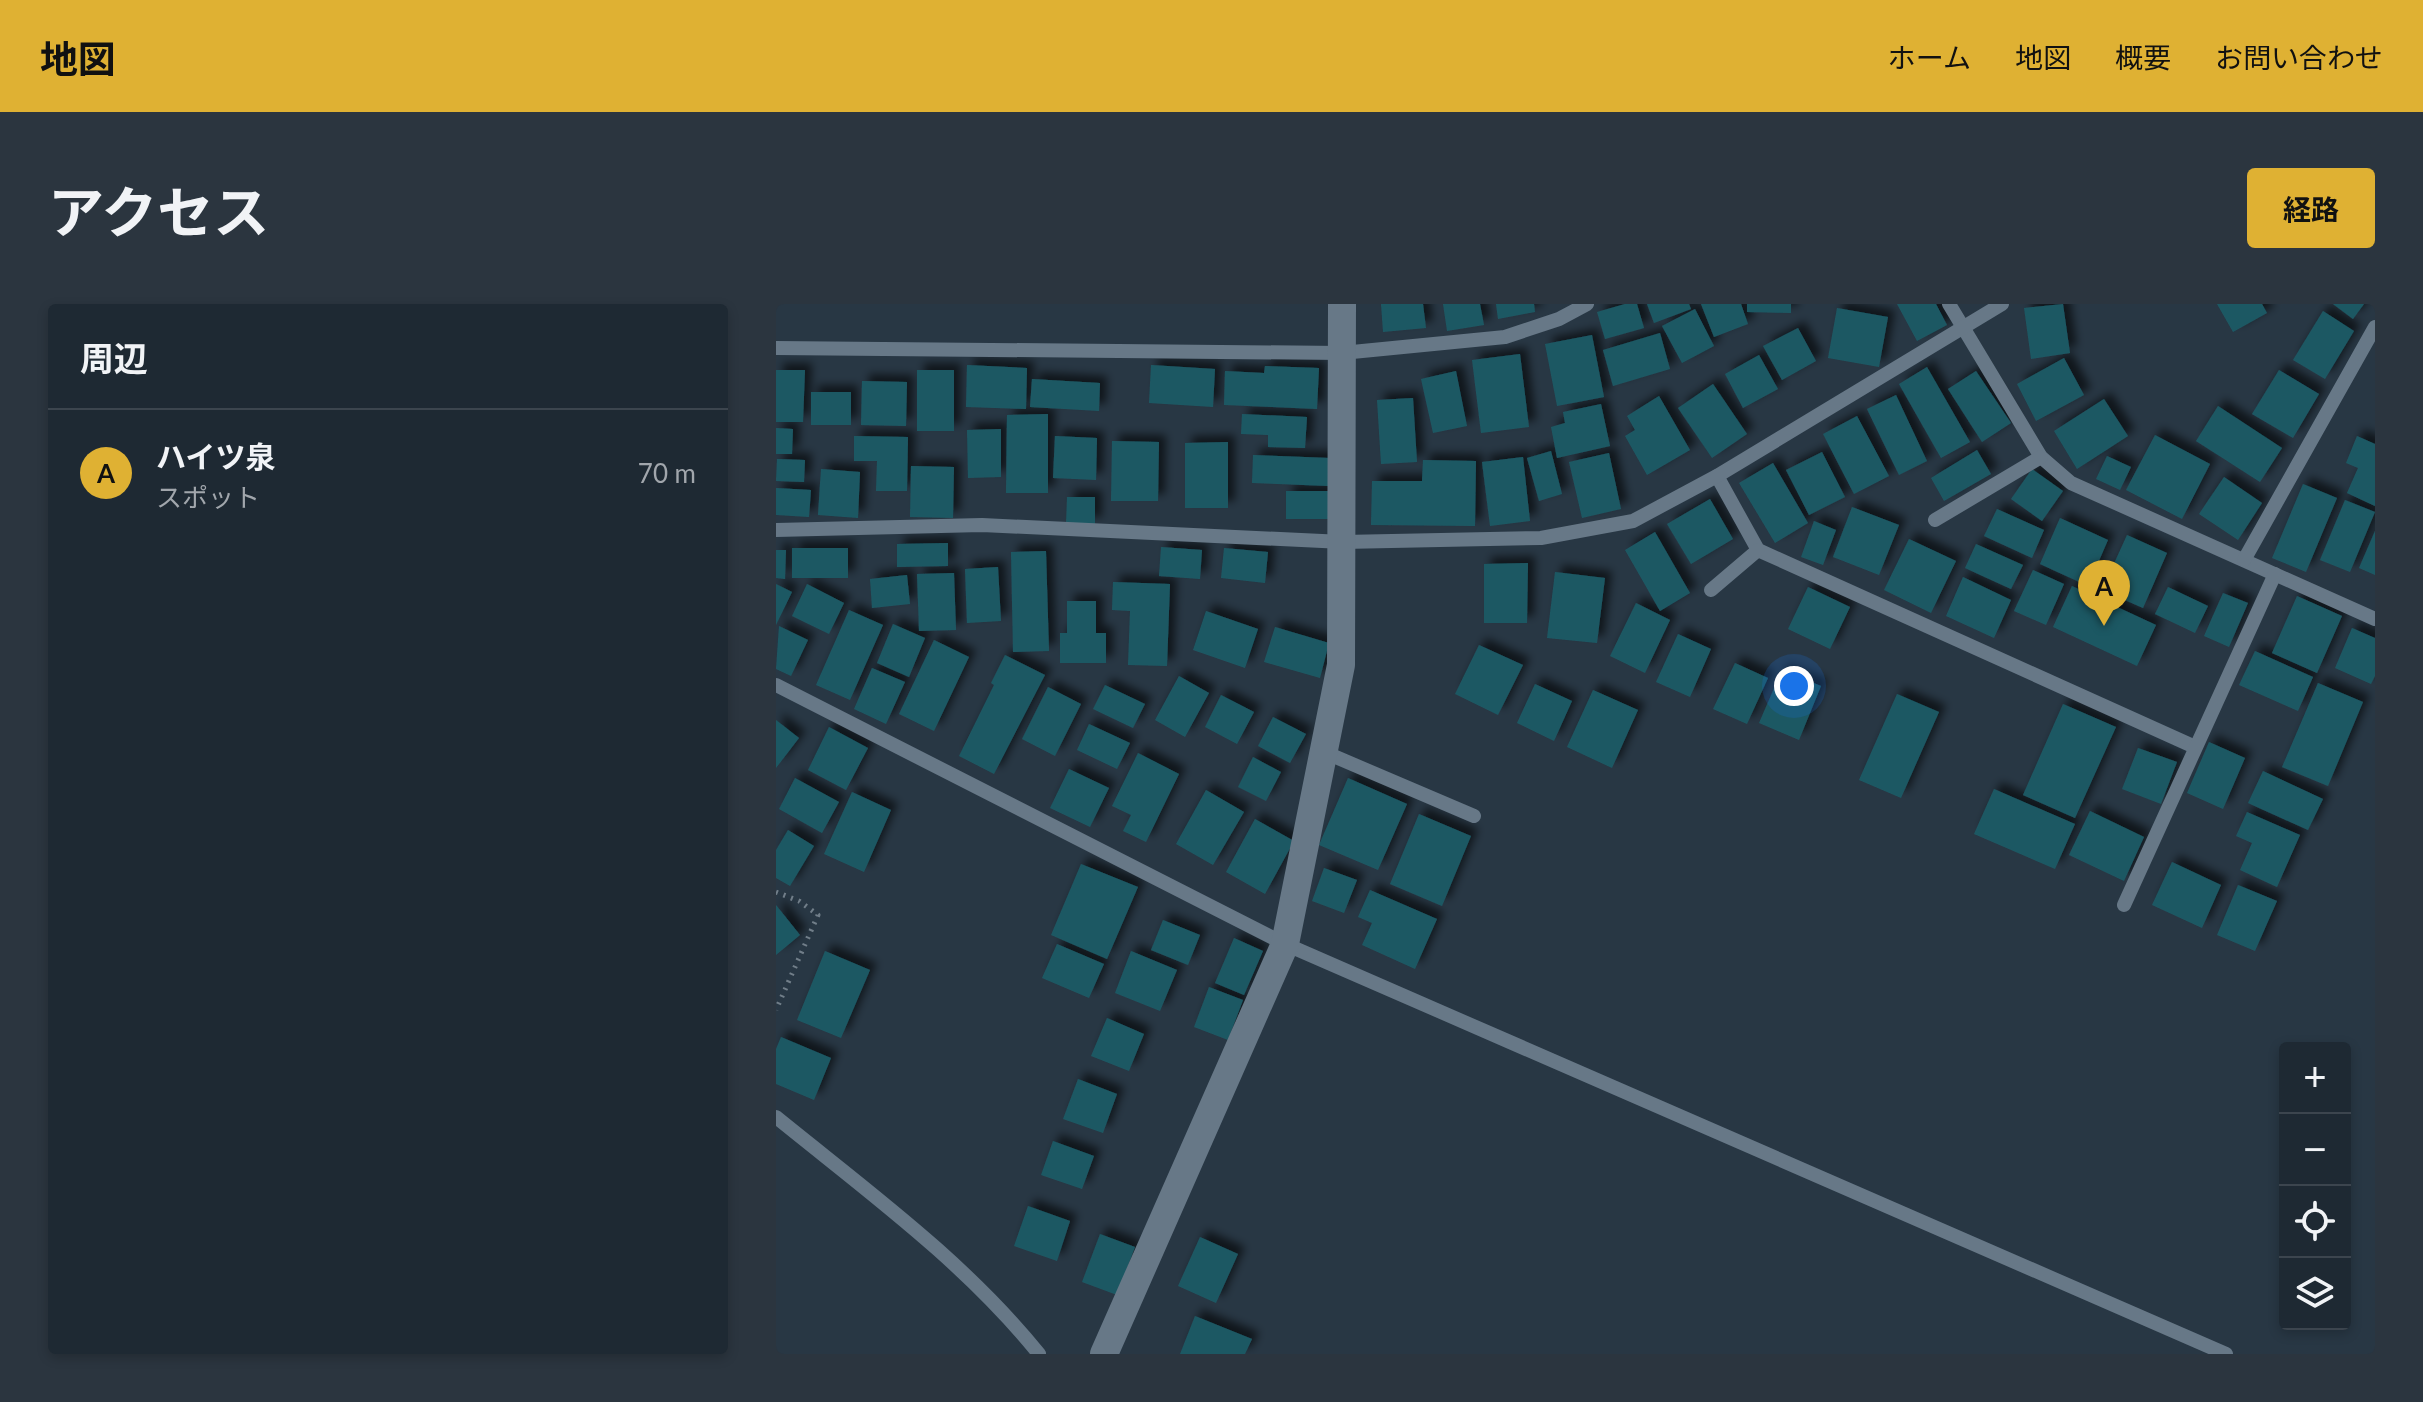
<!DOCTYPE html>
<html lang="ja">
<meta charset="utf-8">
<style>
:root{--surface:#1e2933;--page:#2b353f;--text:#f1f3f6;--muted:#a1a6ac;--line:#3c454e;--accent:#dfb133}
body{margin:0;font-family:Lato,"Noto Sans JP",sans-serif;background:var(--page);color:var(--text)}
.controls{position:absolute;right:24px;bottom:24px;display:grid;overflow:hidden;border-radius:8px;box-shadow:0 4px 12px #0003}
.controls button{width:72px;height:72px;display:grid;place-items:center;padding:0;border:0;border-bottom:2px solid var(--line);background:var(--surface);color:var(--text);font:40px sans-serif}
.you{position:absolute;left:1018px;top:382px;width:28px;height:28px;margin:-20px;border:6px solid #fff;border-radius:50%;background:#1a73e8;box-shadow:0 0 0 12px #1a73e833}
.badge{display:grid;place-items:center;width:52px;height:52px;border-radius:50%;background:var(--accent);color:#111;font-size:26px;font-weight:700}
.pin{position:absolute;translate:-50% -66px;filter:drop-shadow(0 2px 4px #0008)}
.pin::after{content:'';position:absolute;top:42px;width:28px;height:24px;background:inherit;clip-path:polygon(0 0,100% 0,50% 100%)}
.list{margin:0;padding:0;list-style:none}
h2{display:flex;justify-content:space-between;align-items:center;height:104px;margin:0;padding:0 32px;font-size:34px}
h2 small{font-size:26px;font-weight:400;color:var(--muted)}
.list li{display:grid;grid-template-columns:52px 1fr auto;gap:24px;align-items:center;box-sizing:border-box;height:128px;padding:0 32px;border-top:2px solid var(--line)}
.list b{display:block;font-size:30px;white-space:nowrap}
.list p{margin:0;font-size:26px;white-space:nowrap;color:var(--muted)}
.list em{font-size:26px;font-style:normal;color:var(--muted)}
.icon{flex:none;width:44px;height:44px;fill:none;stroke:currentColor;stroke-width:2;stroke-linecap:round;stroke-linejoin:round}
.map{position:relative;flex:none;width:1599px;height:1050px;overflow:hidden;border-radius:8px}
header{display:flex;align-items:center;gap:48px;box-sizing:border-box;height:112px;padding:0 40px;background:var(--accent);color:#111}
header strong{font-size:38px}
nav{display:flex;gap:44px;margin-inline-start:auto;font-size:28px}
.intro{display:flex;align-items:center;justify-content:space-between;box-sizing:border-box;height:192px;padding:0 48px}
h1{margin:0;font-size:56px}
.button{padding:20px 36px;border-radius:8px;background:var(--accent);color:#111;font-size:28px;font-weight:700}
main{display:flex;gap:48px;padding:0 48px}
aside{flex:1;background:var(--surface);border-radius:8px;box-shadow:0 4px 12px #0003}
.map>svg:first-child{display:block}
</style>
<header>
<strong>地図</strong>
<nav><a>ホーム</a><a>地図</a><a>概要</a><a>お問い合わせ</a></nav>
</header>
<div class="intro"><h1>アクセス</h1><a class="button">経路</a></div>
<main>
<aside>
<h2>周辺<small></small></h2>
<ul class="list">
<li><span class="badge">A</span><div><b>ハイツ泉</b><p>スポット</p></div><em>70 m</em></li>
</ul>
</aside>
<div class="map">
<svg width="1599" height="1050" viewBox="0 0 1599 1050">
<defs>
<filter id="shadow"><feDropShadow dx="7" dy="-7" stdDeviation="4" flood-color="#0009"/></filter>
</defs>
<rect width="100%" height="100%" fill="#283744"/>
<g fill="#1d5964" filter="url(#shadow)">
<polygon points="605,0 647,0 650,24 607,28"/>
<polygon points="667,0 704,0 708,21 671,27"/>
<polygon points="720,0 758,0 759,8 722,15"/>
<polygon points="849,0 861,0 868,24 829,35 821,8"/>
<polygon points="871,0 913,0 915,5 878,19"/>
<polygon points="925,0 965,0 972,20 938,33"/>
<polygon points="971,0 1015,0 1015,9 971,8"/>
<polygon points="1121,0 1160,0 1171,21 1141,37"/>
<polygon points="1287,0 1294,49 1255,55 1248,4"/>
<polygon points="1441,0 1486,0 1491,9 1457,28"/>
<polygon points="1557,0 1588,0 1577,15"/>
<polygon points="1061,4 1112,13 1103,63 1052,54"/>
<polygon points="919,5 938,42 906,59 886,22"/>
<polygon points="1547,7 1578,27 1549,75 1517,56"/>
<polygon points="1022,24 1040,57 1006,76 987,42"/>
<polygon points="884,29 894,65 837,82 827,46"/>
<polygon points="816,31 828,93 781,102 769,40"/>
<polygon points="744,50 753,123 705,129 696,56"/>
<polygon points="983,51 1002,85 967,104 949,70"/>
<polygon points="1288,54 1308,91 1260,117 1241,80"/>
<polygon points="191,61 251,64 250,105 190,103"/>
<polygon points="375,61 439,65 437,103 373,99"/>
<polygon points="489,62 543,64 541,105 448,101 449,67 488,69"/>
<polygon points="1151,63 1194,138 1165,154 1123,80"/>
<polygon points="0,66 29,66 27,118 0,118"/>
<rect x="141" y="66" width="37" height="61"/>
<polygon points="1503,66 1543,90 1517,134 1476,110"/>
<polygon points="680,67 691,122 657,129 645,75"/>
<polygon points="1200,67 1235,119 1206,138 1172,85"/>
<polygon points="256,75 324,79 323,107 254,103"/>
<polygon points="86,77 131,78 130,122 85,121"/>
<polygon points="937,80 971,130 936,154 902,104"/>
<rect x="35" y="88" width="40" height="33"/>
<polygon points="1120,91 1151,157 1123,171 1091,105"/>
<polygon points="883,92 914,146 871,171 849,132 859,126 851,112"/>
<polygon points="637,94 641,158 605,160 601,96"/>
<polygon points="1328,95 1352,132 1301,165 1278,127"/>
<polygon points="825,100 834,142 781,154 775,123 789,119 787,108"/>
<polygon points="1442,102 1506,144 1484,178 1420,137"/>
<polygon points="272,110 272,189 230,189 231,111"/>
<polygon points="466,110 531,113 529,144 492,143 492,131 465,130"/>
<polygon points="1081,112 1113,172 1078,190 1047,130"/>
<polygon points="0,124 17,125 16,150 0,150"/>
<polygon points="225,125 225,173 192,174 191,126"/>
<polygon points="1379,131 1434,160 1406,215 1350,186"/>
<polygon points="78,132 132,133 131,187 100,187 101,157 78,157"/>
<polygon points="279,132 321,134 320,176 277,174"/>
<polygon points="1581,132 1599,140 1599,202 1571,189 1582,164 1570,159"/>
<polygon points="336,137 383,138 382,197 335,197"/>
<polygon points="452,138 452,204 409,204 409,139"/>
<polygon points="1201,146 1215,170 1168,197 1155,174"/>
<polygon points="775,147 786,190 763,197 751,154"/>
<polygon points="1046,148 1069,193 1033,211 1010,166"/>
<polygon points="833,149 845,205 806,214 793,158"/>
<polygon points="477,151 554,154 553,182 476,179"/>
<polygon points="1331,152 1355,163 1344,186 1320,175"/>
<polygon points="747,153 754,217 714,222 706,158"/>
<polygon points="1,155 29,156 28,178 0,177"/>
<polygon points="647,156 700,157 699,222 595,221 596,177 646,177"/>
<polygon points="997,159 1032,219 999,239 963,179"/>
<polygon points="135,162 178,163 177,214 134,213"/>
<polygon points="45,165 84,168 82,214 42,211"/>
<polygon points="1256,165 1287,187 1266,217 1235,195"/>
<polygon points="1448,173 1486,199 1462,236 1423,210"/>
<polygon points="1527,180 1561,194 1530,268 1496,254"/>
<polygon points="0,184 35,186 33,213 0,211"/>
<rect x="510" y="187" width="42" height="28"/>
<polygon points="291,193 319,193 319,220 290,220"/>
<polygon points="934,195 957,235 915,260 891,220"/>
<polygon points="1569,196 1599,208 1574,268 1544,256"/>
<polygon points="1076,203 1123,221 1103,271 1057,253"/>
<polygon points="1221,205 1268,226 1256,254 1208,232"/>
<polygon points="1284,214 1332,236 1312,282 1264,260"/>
<polygon points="1038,217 1060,226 1047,261 1025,253"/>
<polygon points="1599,227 1599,271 1583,264"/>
<polygon points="879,228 914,289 884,307 849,246"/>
<polygon points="1351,231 1391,249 1367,304 1326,286"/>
<polygon points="1133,235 1180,257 1155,309 1108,286"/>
<polygon points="172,239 172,262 121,263 121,240"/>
<polygon points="1200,240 1247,261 1235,285 1189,264"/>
<polygon points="385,243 426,246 424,275 383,272"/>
<rect x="16" y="244" width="56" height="30"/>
<polygon points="448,244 492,248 489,279 445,274"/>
<polygon points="0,246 10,246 9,275 0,274"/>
<polygon points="270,247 273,347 237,348 235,248"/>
<polygon points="752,259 751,319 708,319 708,260"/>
<polygon points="222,263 225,317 191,319 189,265"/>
<polygon points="1257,266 1288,280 1270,321 1238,307"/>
<polygon points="779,268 829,274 821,339 771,334"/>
<polygon points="178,269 180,326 143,327 141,270"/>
<polygon points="131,271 134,300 96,304 94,275"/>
<polygon points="1187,273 1235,296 1218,334 1170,312"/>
<polygon points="337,278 394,280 391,362 352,361 354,307 336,306"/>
<polygon points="0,280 16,288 0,321"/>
<polygon points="31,280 68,299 53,330 16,312"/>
<polygon points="1296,282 1380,321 1361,362 1277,323"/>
<polygon points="1032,283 1074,303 1054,345 1012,325"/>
<polygon points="1392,283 1432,302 1419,329 1379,310"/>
<polygon points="1447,289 1472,299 1453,343 1428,332"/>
<polygon points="1521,292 1566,312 1541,369 1496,349"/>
<polygon points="291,297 320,297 320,329 330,329 330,359 284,359 284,329 291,329"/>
<polygon points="860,299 894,316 869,369 834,352"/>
<polygon points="73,306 107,321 74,396 40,381"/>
<polygon points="430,307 482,325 469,364 417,346"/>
<polygon points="117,320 149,334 133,373 101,359"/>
<polygon points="3,322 32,336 15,372 0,365"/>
<polygon points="499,323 553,339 544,374 488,358"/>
<polygon points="1576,324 1599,334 1599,372 1595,380 1559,364"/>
<polygon points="902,330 935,345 914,393 880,378"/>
<polygon points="158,336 193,353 158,427 123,410"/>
<polygon points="703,341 747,361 722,411 679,390"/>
<polygon points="1479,347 1537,373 1522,407 1463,381"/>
<polygon points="229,351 269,371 218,470 183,452 218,381 215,379"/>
<polygon points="959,359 992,374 971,420 937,405"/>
<polygon points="96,364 129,378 110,420 78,405"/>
<polygon points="1006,366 1045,382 1023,436 983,419"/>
<polygon points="403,372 433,389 409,433 379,416"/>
<polygon points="1542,379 1587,398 1552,482 1506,463"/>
<polygon points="759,380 796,397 778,437 741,419"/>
<polygon points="329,381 369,400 357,424 317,405"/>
<polygon points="272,383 305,400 279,452 246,435"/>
<polygon points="817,386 862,406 836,464 791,443"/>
<polygon points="1121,390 1163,408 1125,494 1083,476"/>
<polygon points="445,391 478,408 461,440 429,423"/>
<polygon points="1287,400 1340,423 1299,514 1247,491"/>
<polygon points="497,413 530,430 514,459 482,442"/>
<polygon points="0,416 23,434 0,464"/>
<polygon points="313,420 354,439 341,465 301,446"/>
<polygon points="53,423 92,444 70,486 32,466"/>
<polygon points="1433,438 1469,454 1447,505 1411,489"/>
<polygon points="1362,444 1401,458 1385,500 1346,485"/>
<polygon points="362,449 403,470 370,538 347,527 355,511 336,502"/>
<polygon points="477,453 505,468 490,497 462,483"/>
<polygon points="293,465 333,484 314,523 274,504"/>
<polygon points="1487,467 1547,495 1532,526 1472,499"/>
<polygon points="19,474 63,498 46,529 3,505"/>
<polygon points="572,474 631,500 602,566 543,541"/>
<polygon points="1218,485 1299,520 1279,565 1198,530"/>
<polygon points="430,486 468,508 437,561 400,540"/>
<polygon points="76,488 115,506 88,568 48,550"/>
<polygon points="1314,507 1368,533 1348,577 1293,551"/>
<polygon points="1471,508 1524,531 1501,583 1464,566 1476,539 1460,532"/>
<polygon points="643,510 695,532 666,602 614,580"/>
<polygon points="479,515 518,537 489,590 450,568"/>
<polygon points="12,526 38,542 14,582 0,574 0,546"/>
<polygon points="1396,558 1445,581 1426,624 1376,601"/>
<polygon points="305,560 362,583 331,655 275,631"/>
<polygon points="548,564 581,576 568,609 536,597"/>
<polygon points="1462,581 1501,597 1479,647 1441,631"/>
<polygon points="594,586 661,615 639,665 586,641 596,619 582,613"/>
<polygon points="0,601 24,631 0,651"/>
<polygon points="387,616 424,631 412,661 375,646"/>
<polygon points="458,634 487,647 468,691 439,679"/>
<polygon points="281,640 328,660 313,694 266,674"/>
<polygon points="49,647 94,666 65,734 21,716"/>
<polygon points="355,647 401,666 384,707 339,689"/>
<polygon points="433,683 467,696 452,736 418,723"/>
<polygon points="331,714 368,730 353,767 315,752"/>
<polygon points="5,733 55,754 38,796 0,780 0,745"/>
<polygon points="302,775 341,790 327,829 287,815"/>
<polygon points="277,837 318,852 306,885 265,871"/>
<polygon points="252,902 294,917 281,957 238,942"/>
<polygon points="324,930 359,943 341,991 306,978"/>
<polygon points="424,933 462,950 440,999 402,982"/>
<polygon points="419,1012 476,1035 469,1050 404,1050"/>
</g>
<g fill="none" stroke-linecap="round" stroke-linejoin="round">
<polyline stroke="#717e89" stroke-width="5" stroke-dasharray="2 6" stroke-linecap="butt" points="0,588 23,597 42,611 0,706"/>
<g stroke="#677887" stroke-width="14">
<polyline points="1173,0 1265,153 1295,179 1599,315"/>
<polyline points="0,44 566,49 729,33 783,15 811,0"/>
<polyline points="941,172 982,246 1419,443"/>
<polyline points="1159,216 1265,153"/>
<polyline points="0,226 206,221 567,238 765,234 857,217 941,172 1226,0"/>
<polyline points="1468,256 1599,23"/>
<polyline points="935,286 982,246"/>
<polyline points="0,381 509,640 1450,1050"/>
<polyline points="548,448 698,512"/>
<polyline points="1348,601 1499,270"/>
<path d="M0 813C91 887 189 958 263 1050"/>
</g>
<polyline stroke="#677887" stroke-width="28" points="328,1050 509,640 565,361 566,0"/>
</g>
</svg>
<div class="controls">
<button>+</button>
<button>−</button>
<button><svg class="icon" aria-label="locate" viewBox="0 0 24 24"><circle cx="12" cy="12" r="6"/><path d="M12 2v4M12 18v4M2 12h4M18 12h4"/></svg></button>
<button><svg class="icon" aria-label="layers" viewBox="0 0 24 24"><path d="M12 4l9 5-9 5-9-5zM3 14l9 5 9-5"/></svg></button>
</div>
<div class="you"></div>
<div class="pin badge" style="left:1328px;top:322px">A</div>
</div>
</main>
